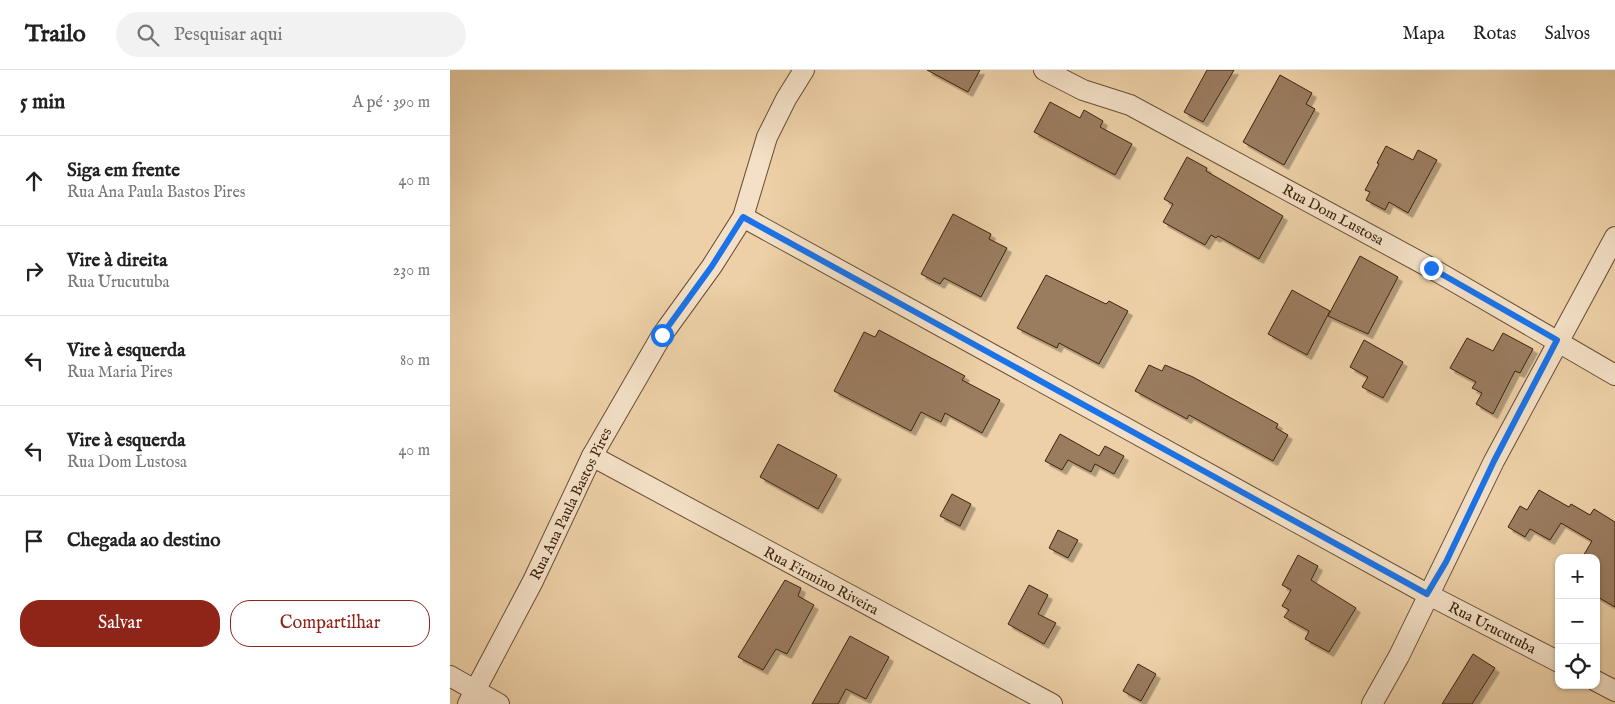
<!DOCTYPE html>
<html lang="pt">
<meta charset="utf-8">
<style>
:root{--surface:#fff;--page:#f2f2f2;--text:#222;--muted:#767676;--line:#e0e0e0;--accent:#8f2418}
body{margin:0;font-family:"IM FELL English",serif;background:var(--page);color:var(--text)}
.controls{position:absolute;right:15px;bottom:15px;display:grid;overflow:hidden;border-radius:10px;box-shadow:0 1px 4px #0004}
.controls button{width:45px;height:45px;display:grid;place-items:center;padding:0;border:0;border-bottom:1px solid var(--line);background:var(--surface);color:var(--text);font:25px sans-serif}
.stop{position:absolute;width:15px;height:15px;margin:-11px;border:4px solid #1a73e8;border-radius:50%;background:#fff}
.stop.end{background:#1a73e8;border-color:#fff;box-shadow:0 1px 5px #0008}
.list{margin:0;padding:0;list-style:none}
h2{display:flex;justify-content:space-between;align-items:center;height:65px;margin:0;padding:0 20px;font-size:21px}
h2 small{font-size:16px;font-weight:400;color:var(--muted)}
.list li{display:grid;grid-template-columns:32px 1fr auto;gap:15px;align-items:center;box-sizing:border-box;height:90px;padding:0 20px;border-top:1px solid var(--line)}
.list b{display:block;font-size:19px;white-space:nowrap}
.list p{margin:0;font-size:16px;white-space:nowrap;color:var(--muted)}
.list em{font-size:16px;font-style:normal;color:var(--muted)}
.actions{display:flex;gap:10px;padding:15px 20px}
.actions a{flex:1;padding:11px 0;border:1px solid var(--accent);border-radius:20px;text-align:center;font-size:18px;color:var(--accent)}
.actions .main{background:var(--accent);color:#fff}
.icon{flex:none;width:28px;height:28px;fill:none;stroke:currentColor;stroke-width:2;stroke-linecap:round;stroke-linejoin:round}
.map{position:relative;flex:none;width:1165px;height:634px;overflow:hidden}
header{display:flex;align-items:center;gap:30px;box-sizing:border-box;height:70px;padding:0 25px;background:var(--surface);border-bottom:1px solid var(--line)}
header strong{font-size:24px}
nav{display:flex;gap:28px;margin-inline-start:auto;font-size:18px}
.search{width:350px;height:45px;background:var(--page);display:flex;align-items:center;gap:12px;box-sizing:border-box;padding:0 18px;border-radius:28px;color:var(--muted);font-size:19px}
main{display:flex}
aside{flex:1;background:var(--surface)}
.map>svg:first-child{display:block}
</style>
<header>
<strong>Trailo</strong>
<div class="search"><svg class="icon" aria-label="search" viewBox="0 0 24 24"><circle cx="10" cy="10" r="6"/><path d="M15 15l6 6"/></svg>Pesquisar aqui</div>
<nav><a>Mapa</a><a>Rotas</a><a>Salvos</a></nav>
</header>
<main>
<aside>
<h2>5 min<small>A pé · 390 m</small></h2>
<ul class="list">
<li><svg class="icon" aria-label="ahead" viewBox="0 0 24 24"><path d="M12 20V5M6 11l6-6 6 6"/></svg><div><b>Siga em frente</b><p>Rua Ana Paula Bastos Pires</p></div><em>40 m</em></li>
<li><svg class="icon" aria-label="right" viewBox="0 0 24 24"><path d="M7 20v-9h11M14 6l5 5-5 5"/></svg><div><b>Vire à direita</b><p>Rua Urucutuba</p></div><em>230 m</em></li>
<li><svg class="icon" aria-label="left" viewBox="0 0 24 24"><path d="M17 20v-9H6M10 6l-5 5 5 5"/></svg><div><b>Vire à esquerda</b><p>Rua Maria Pires</p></div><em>80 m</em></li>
<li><svg class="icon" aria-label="left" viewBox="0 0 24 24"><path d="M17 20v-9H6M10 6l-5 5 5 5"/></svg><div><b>Vire à esquerda</b><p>Rua Dom Lustosa</p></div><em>40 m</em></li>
<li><svg class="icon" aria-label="arrive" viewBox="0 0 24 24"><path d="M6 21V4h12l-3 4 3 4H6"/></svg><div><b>Chegada ao destino</b></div></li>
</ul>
<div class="actions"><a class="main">Salvar</a><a>Compartilhar</a></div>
</aside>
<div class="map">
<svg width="1165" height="634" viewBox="0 0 1165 634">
<defs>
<filter id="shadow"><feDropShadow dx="4.5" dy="4.5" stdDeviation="0" flood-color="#0004"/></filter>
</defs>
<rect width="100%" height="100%" fill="#edd0a7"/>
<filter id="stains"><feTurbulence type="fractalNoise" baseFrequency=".004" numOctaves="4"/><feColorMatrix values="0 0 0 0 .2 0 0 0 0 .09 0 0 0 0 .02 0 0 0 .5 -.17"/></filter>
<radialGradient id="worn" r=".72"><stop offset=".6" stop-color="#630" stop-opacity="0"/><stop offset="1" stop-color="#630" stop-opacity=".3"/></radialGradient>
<g fill="#9a7c5e" stroke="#40220f" filter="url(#shadow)">
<polygon points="477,0 530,0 518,22"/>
<polygon points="757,0 784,0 753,52 734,42"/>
<polygon points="830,5 862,23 856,34 865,39 834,95 793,72"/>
<polygon points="600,32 630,48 634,40 653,51 650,57 682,74 665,105 584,62"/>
<polygon points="936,76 963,90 968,80 987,90 958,143 939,132 935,140 916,130 920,122 915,120 929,94 927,93"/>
<polygon points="737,87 757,98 756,101 833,146 809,189 768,166 766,168 761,165 755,175 713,152 723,134 714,129"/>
<polygon points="503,144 541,164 539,169 557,178 531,227 494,208 490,214 471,204"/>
<polygon points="910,186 948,207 918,264 878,246"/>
<polygon points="596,205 656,234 659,231 678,241 649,294 609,273 607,278 567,258"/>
<polygon points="842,220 880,241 857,285 818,264"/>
<polygon points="429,260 515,306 512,310 550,330 532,363 495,343 491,352 471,342 461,361 384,321 414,262 425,267"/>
<polygon points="1053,263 1083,279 1070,303 1065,301 1043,344 1026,334 1032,323 1022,318 1026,312 1000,298 1017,268 1043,281"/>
<polygon points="914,270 953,292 933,328 912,317 918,307 900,297"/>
<polygon points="699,295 712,301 715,295 743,307 828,354 826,358 838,365 823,391 739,345 737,349 685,321"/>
<polygon points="610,364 649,386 655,376 674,386 664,404 645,394 641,402 618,390 612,400 595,391"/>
<polygon points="328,374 387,405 368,439 310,407"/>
<polygon points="1089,420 1119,437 1121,434 1140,445 1144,439 1165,452 1165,537 1146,526 1146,488 1132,488 1142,471 1111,453 1100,470 1080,459 1075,467 1058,457 1070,436 1077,440"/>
<polygon points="502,424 521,434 510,456 490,446"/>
<polygon points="608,460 628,470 618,488 599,478"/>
<polygon points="848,485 868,496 861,510 906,538 879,582 855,569 859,561 834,547 839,540 832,536 841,520 832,515"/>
<polygon points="335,510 351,518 348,526 364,535 337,584 326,579 313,600 288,587"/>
<polygon points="579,515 598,525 588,544 606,553 594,574 558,554"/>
<polygon points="400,566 439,587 416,629 396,619 388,634 362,634"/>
<polygon points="1023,584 1045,598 1022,634 992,634"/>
<polygon points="688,594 706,604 691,631 673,621"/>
</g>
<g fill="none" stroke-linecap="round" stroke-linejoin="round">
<defs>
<g id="minor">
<polyline points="594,0 633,20 680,35 981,198 1165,305"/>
<polyline points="293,147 977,524 1109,592"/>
<polyline points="142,386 602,634"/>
<polyline points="0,606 49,634"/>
<polyline points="1146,611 1165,621"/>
<polyline points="18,634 83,511 142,386 212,265 262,196 293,147 317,67 336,29 354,0"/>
<polyline points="922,634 949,586 1044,391 1165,167"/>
</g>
</defs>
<use href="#minor" stroke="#6b4e35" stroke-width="22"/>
<use href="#minor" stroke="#f3e0c6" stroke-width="20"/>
</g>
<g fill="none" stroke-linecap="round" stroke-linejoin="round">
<polyline stroke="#1a73e8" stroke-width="6" points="212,265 262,196 293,147 977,524 996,492 1044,391 1107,270 981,198"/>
</g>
<g text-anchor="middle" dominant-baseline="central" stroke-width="4" stroke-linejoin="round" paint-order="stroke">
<g font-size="15" fill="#40220f" stroke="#f3e0c6">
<text transform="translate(883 145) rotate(28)">Rua Dom Lustosa</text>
<text transform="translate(121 434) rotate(-64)">Rua Ana Paula Bastos Pires</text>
<text transform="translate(371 511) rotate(28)">Rua Firmino Riveira</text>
<text transform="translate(1042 558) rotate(27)">Rua Urucutuba</text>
</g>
</g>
<rect width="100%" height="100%" filter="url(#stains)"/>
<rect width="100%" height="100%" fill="url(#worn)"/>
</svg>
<div class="controls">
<button>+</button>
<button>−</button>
<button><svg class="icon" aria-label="locate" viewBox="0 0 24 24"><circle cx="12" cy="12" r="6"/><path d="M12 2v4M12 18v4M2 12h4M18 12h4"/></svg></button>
</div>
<div class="stop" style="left:212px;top:265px"></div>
<div class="stop end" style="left:981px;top:198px"></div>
</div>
</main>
